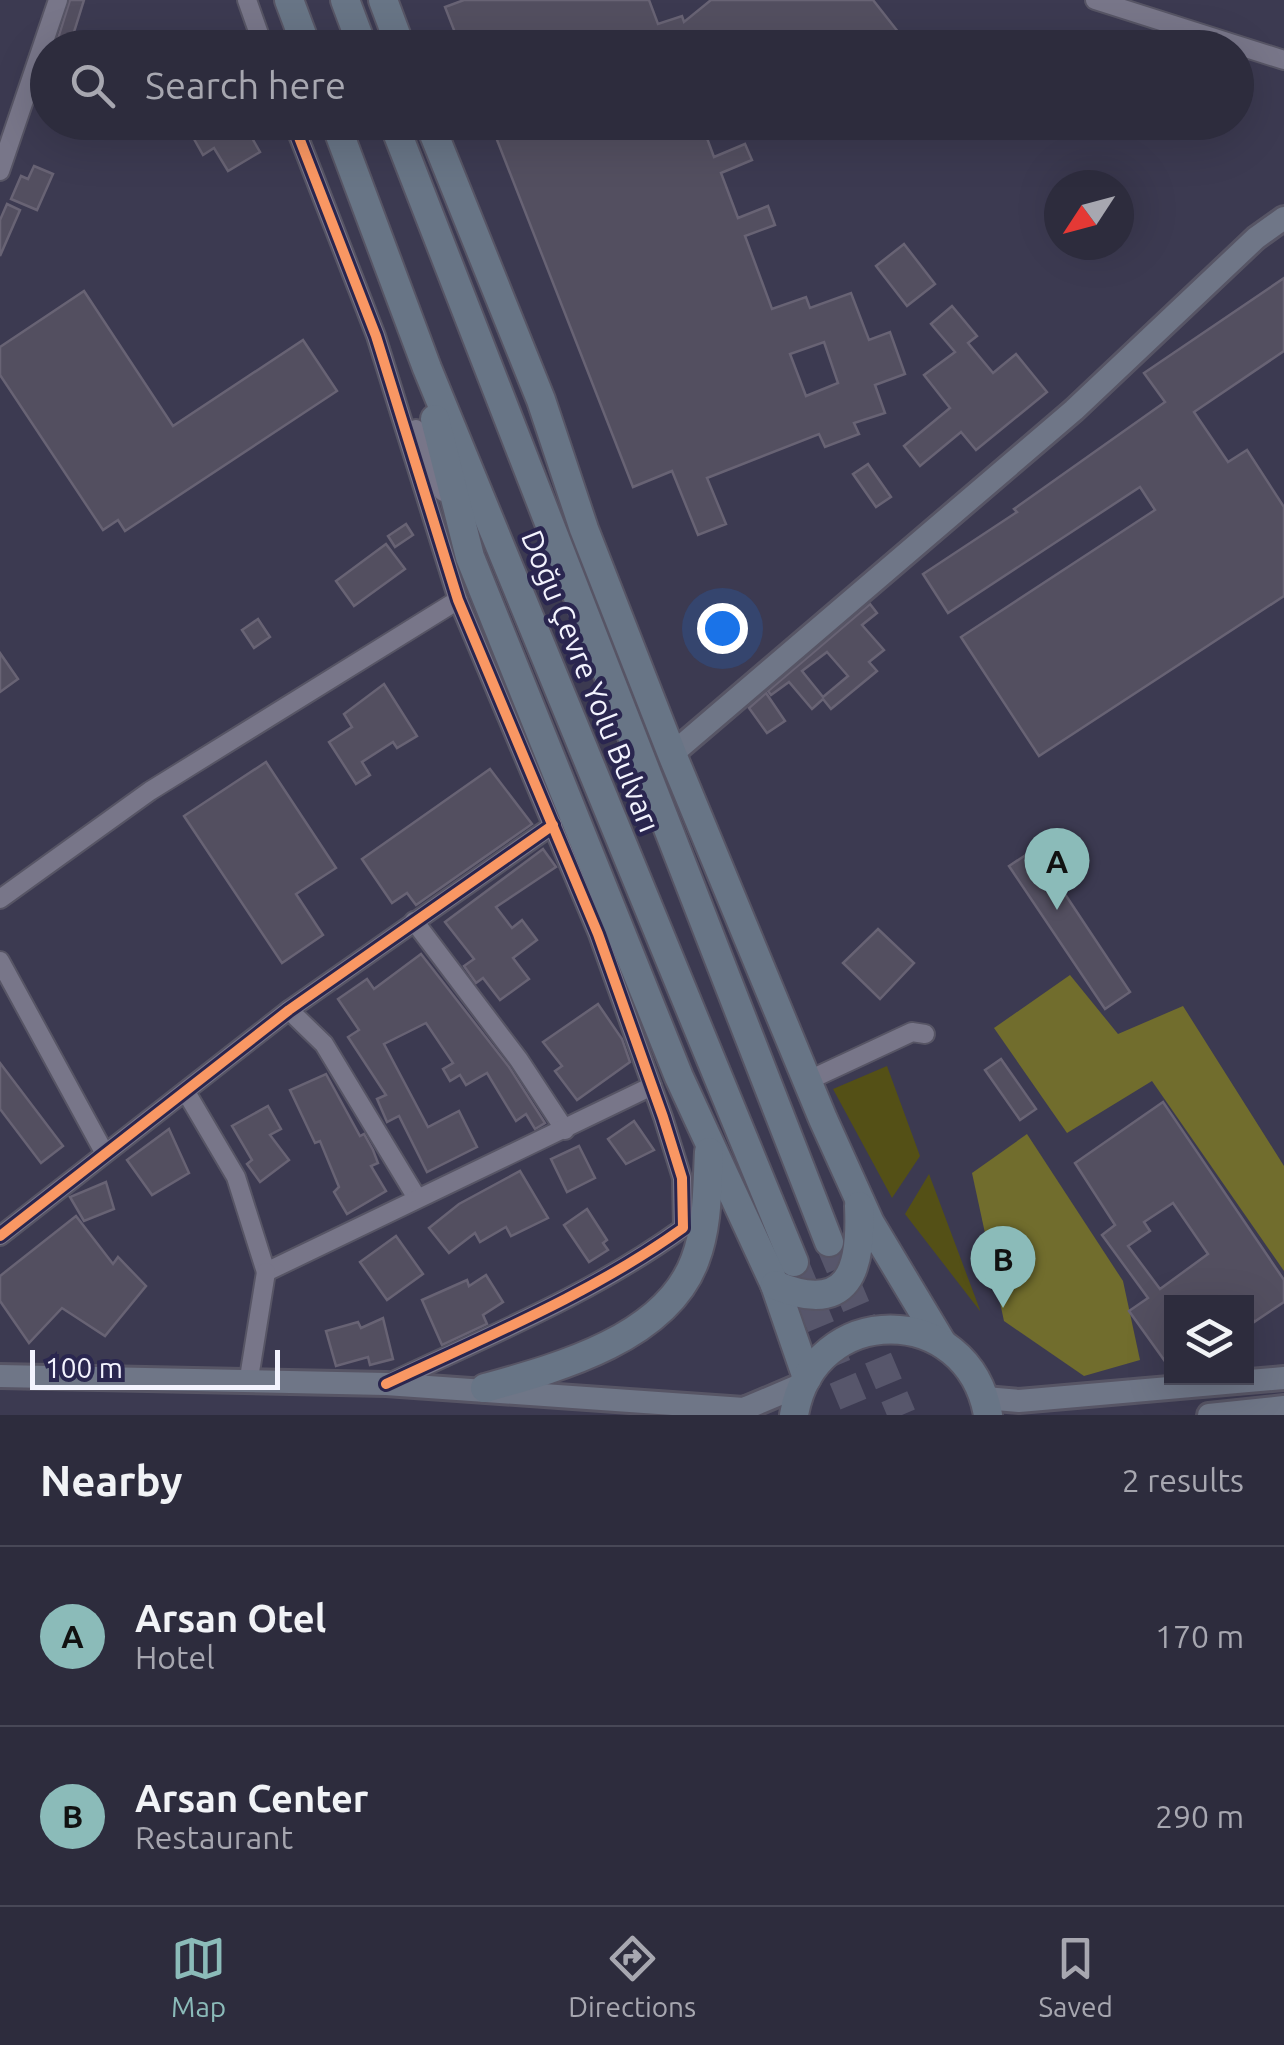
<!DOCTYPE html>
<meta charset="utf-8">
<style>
:root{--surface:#2d2c3d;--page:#353444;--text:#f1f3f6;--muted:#a7a7b0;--line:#484857;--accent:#8bbbb9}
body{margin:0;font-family:Ubuntu,sans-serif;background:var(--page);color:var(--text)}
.controls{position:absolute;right:30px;bottom:30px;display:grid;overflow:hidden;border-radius:0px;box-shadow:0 10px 40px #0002}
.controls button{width:90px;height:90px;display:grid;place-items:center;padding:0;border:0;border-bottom:2px solid var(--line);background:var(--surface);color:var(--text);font:50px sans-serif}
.compass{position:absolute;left:1044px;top:170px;width:90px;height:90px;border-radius:50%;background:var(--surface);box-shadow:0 10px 40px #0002;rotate:234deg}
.scale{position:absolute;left:30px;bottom:25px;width:250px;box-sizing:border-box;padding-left:10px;border:5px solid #f3f3fe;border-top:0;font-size:28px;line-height:35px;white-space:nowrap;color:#f3f3fe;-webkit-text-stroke:8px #2a264f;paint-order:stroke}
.you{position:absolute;left:722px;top:628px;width:35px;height:35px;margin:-25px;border:8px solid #fff;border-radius:50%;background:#1a73e8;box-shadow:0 0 0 15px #1a73e833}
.badge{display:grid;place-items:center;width:65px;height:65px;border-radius:50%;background:var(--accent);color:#111;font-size:32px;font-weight:700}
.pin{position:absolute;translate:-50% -82px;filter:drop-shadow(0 2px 5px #0008)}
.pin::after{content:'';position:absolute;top:52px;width:35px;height:30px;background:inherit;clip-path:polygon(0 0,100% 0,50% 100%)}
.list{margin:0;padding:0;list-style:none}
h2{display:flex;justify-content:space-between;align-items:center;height:130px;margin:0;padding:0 40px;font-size:42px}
h2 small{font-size:32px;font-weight:400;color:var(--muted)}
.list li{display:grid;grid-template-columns:65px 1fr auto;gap:30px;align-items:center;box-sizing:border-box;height:180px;padding:0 40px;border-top:2px solid var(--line)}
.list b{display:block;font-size:38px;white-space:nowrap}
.list p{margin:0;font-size:32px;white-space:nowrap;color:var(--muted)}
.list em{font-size:32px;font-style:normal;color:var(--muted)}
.icon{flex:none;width:55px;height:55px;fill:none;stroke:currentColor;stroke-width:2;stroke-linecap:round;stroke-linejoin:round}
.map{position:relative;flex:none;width:1284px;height:1415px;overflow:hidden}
.search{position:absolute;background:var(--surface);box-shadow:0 10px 40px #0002;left:30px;right:30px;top:30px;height:110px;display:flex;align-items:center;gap:25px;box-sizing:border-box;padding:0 35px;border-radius:55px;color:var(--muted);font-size:38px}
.sheet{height:490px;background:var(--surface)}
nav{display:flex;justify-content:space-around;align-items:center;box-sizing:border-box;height:140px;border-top:2px solid var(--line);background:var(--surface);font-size:28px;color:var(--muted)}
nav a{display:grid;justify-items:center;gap:5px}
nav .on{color:var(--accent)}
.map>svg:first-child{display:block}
</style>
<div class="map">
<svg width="1284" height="1415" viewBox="0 0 1284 1415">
<rect width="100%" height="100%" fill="#3c3a51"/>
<g fill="#545016">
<polygon points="887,1066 920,1156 892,1198 833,1089"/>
<polygon points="929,1174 980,1310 980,1311 905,1214"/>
</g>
<g fill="#716d2d">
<polygon points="1070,975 1118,1034 1183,1006 1284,1166 1284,1271 1152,1081 1067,1133 994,1028"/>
<polygon points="1027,1134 1123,1281 1140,1360 1084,1376 1004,1321 972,1173"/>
</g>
<g fill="#534f60" stroke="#686374" stroke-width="2.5" fill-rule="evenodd">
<polygon points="70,0 84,0 69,48 55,48"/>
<polygon points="464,0 649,0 658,24 682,16 684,22 711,0 873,0 899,33 881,48 461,48 445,7"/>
<polygon points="222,122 243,122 260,152 228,171 214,148 203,155 194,139"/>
<path d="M490 122H701L714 157 745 144 752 160 721 173 738 218 768 206 775 225 745 236 772 309 806 297 810 308 851 293 869 340 890 332 905 374 875 385 885 413 854 423 859 434 825 447 819 434 707 478 726 524 698 535 672 471 633 487ZM824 342 838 383 806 396 790 354Z"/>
<polygon points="34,166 53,174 37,210 11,199 21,176 28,179"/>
<polygon points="7,204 20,210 0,256 0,220"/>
<polygon points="904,244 935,284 907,306 876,266"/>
<polygon points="1284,278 1284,351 1194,412 1228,462 1247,450 1284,507 1284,596 1039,756 961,637 1155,510 1140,487 948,613 923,574 1017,512 1014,509 1165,402 1144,373"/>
<polygon points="84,291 173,426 303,340 337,391 125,531 118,520 103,530 0,375 0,347"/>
<polygon points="952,306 977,336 968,343 993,373 1016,354 1047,392 976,450 961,432 920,466 904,446 950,408 924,375 955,352 931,324"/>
<polygon points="868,464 891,497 876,507 853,474"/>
<polygon points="406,524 413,535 395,547 388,536"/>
<polygon points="386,544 405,569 354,606 336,581"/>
<path d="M870 604 877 613 862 625 884 650 869 662 877 671 831 709 823 699 812 709 789 682 771 695 768 691ZM827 652 848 676 823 697 802 671Z"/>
<polygon points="258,619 270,637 254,648 242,630"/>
<polygon points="0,653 18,679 0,692"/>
<polygon points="384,684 417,736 397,748 393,742 362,762 370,775 356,784 329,742 352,727 344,714"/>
<polygon points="766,693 785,721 767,733 749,708"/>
<polygon points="266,762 336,868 296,894 323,935 282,963 184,816"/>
<polygon points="490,769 532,824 416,905 407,893 392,903 362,859"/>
<polygon points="543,849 556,867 496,907 512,928 522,920 537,940 513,958 529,979 500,1000 483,978 476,983 464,966 474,959 445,922"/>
<polygon points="1035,849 1130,992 1105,1009 1009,866"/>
<polygon points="878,929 914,963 880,999 843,963"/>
<polygon points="421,954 509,1067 545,1123 535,1129 526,1114 516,1121 487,1073 466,1085 460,1075 450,1081 443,1069 453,1063 426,1023 384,1044 428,1127 459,1111 477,1147 427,1172 399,1116 387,1122 377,1099 386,1095 348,1037 359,1030 338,999 367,979 374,989"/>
<polygon points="598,1004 622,1039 630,1062 577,1100 555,1071 562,1066 543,1042"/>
<polygon points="1001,1059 1036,1109 1020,1120 985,1070"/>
<polygon points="0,1063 63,1146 41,1163 0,1109"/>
<polygon points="326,1074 360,1136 364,1134 373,1150 378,1163 371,1166 386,1191 347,1214 334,1192 339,1187 320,1141 315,1143 290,1090"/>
<path d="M1163 1102 1284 1280V1302L1254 1322 1246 1302H1172V1371L1129 1311 1148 1298 1102 1235 1115 1225 1075 1163ZM1173 1203 1208 1254 1160 1289 1128 1246 1150 1231 1144 1222Z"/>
<polygon points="268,1106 281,1129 270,1135 289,1160 260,1182 247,1164 252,1160 232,1126"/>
<polygon points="634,1121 654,1150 626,1164 608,1139"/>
<polygon points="169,1129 189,1173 152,1195 127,1160"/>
<polygon points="579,1146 595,1178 567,1192 551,1159"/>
<polygon points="520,1171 548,1218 511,1236 506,1227 480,1242 475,1233 449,1253 429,1228 459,1204"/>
<polygon points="106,1182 114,1209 84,1221 70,1197"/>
<polygon points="587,1209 607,1240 603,1243 608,1250 589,1262 564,1225"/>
<polygon points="76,1216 113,1264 118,1257 146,1286 105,1336 62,1308 29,1343 0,1301 0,1276"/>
<polygon points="396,1236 423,1274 387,1300 360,1262"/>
<polygon points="486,1275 503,1302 483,1315 487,1324 442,1345 422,1300 467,1280 469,1286"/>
<polygon points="383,1318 393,1359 370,1365 368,1357 336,1366 326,1331 358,1322 361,1328"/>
</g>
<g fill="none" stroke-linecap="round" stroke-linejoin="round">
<g stroke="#57566b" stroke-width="28" stroke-dasharray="28 14" stroke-linecap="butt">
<polyline points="829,1242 902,1415"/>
<polyline points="794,1262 858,1415"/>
</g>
<defs>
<g id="minor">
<polyline points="247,0 264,48"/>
<polyline points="1095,0 1284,60"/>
<path d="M293 122 376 336 458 600 598 934 663 1117 682 1178 683 1228C592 1294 488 1336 387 1384"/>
<polyline points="0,171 58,0"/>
<polyline points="416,429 443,492"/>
<polyline points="0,899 150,791 458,600"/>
<polyline points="414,921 519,1060 565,1130"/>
<polyline points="0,961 104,1152"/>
<polyline points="289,1010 324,1044 417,1198"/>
<polyline points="807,1081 912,1032 925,1034"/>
<polyline points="186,1092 236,1177 266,1272 652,1086"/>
<polyline points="0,1236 289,1010 553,825"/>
<polyline points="249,1378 266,1272"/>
</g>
<g id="major">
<polyline points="672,754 1074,410 1256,238 1284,218"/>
<polyline points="0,1376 386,1384 744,1409 803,1384"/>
<polyline points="985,1398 1019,1401 1284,1378"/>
<polyline points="1209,1415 1284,1407"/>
</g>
<g id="highway">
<polyline points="289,0 307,48"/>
<polyline points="345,0 363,48"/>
<polyline points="383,0 401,48"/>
<polyline points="335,122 427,368 794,1262"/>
<polyline points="393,122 829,1242"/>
<polyline points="429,122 541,400 584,529 672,754 823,1119 870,1223 942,1343"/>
<polyline points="435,419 470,557 679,1077 775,1285 807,1378"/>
<path d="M775 1285C849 1316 862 1270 859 1206"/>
<path d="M485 1388C557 1368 666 1339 695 1260 708 1226 707 1188 709 1152"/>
<path d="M794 1415C813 1301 968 1301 988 1415"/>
</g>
</defs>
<use href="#minor" stroke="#575565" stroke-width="22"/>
<use href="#major" stroke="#575565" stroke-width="28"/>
<use href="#highway" stroke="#575565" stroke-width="32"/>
<use href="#minor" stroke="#787689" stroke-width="18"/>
<use href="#major" stroke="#6f7687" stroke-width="22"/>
<use href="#highway" stroke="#687586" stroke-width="28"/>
<defs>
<g id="cycleway">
<path d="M293 122 376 336 458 600 598 934 663 1117 682 1178 683 1228C591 1294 488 1336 386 1384"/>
<polyline points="0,1236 289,1010 553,825"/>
</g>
</defs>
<use href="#cycleway" stroke="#2a264f" stroke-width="16"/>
<use href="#cycleway" stroke="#f99763" stroke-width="10"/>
</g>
<g text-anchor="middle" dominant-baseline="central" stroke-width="9" stroke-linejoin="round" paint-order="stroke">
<g font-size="30" fill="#f3f3fe" stroke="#2a264f">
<text transform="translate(591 681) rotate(68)">Doğu Çevre Yolu Bulvarı</text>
</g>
</g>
</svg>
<div class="controls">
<button><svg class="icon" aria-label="layers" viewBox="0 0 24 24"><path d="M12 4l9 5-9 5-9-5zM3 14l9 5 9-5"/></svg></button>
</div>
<svg class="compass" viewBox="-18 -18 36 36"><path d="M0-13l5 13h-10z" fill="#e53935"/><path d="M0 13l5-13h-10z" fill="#a7a7b0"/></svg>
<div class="scale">100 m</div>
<div class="you"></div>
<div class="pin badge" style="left:1057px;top:910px">A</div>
<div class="pin badge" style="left:1003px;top:1308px">B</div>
<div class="search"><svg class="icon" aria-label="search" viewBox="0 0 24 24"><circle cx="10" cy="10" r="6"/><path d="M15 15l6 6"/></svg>Search here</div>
</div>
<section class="sheet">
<h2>Nearby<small>2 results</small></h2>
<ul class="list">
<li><span class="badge">A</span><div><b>Arsan Otel</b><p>Hotel</p></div><em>170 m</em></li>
<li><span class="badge">B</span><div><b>Arsan Center</b><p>Restaurant</p></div><em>290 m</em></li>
</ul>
</section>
<nav>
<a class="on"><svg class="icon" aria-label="map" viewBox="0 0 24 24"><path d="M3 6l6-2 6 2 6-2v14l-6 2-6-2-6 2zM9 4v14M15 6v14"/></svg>Map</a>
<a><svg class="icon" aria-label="directions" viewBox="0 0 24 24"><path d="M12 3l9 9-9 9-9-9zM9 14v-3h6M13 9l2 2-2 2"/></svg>Directions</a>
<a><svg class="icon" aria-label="saved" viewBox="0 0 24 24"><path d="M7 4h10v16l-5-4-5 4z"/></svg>Saved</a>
</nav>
